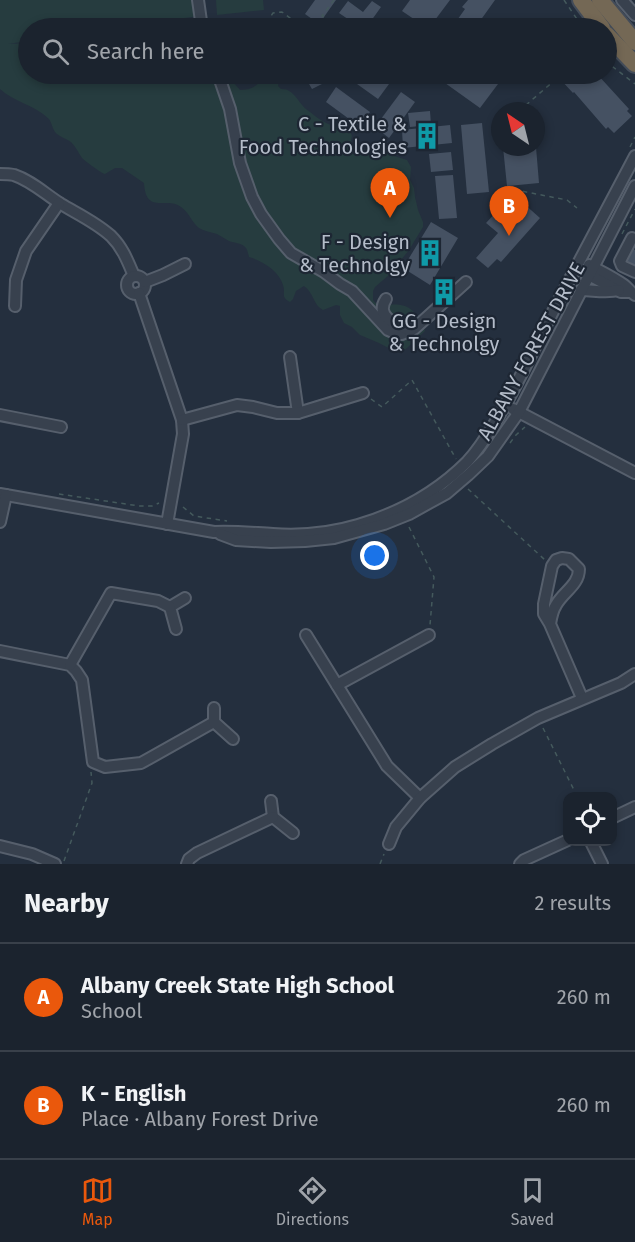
<!DOCTYPE html>
<meta charset="utf-8">
<style>
:root{--surface:#1b232e;--page:#282f3a;--text:#f1f3f6;--muted:#a0a4aa;--line:#39404a;--accent:#ea580c}
body{margin:0;font-family:"Fira Sans",sans-serif;background:var(--page);color:var(--text)}
.controls{position:absolute;right:18px;bottom:18px;display:grid;overflow:hidden;border-radius:12px;box-shadow:0 3px 9px #0003}
.controls button{width:54px;height:54px;display:grid;place-items:center;padding:0;border:0;border-bottom:2px solid var(--line);background:var(--surface);color:var(--text);font:30px sans-serif}
.compass{position:absolute;left:491px;top:102px;width:54px;height:54px;border-radius:50%;background:var(--surface);box-shadow:0 3px 9px #0003;rotate:325deg}
.you{position:absolute;left:375px;top:556px;width:21px;height:21px;margin:-15px;border:4px solid #fff;border-radius:50%;background:#1a73e8;box-shadow:0 0 0 9px #1a73e833}
.badge{display:grid;place-items:center;width:39px;height:39px;border-radius:50%;background:var(--accent);color:#fff;font-size:20px;font-weight:700}
.pin{position:absolute;translate:-50% -50px;filter:drop-shadow(0 2px 3px #0008)}
.pin::after{content:'';position:absolute;top:32px;width:21px;height:18px;background:inherit;clip-path:polygon(0 0,100% 0,50% 100%)}
.list{margin:0;padding:0;list-style:none}
h2{display:flex;justify-content:space-between;align-items:center;height:78px;margin:0;padding:0 24px;font-size:26px}
h2 small{font-size:20px;font-weight:400;color:var(--muted)}
.list li{display:grid;grid-template-columns:39px 1fr auto;gap:18px;align-items:center;box-sizing:border-box;height:108px;padding:0 24px;border-top:2px solid var(--line)}
.list b{display:block;font-size:22px;white-space:nowrap}
.list p{margin:0;font-size:20px;white-space:nowrap;color:var(--muted)}
.list em{font-size:20px;font-style:normal;color:var(--muted)}
.icon{flex:none;width:33px;height:33px;fill:none;stroke:currentColor;stroke-width:2;stroke-linecap:round;stroke-linejoin:round}
.map{position:relative;flex:none;width:635px;height:864px;overflow:hidden}
.search{position:absolute;background:var(--surface);box-shadow:0 3px 9px #0003;left:18px;right:18px;top:18px;height:66px;display:flex;align-items:center;gap:15px;box-sizing:border-box;padding:0 21px;border-radius:33px;color:var(--muted);font-size:22px}
.sheet{height:294px;background:var(--surface)}
nav{display:flex;justify-content:space-around;align-items:center;box-sizing:border-box;height:84px;border-top:2px solid var(--line);background:var(--surface);font-size:16px;color:var(--muted)}
nav a{display:grid;justify-items:center;gap:3px}
nav .on{color:var(--accent)}
.map>svg:first-child{display:block}
</style>
<div class="map">
<svg width="635" height="864" viewBox="0 0 635 864">
<rect width="100%" height="100%" fill="#242f3e"/>
<g fill="#263c3f">
<path d="M0 0H197L199 16 113 28H28V41L8 44 28 43V74H186C190 80 200 85 208 82 217 79 212 74 226 74L240 90C252 90 260 85 264 74H280L278 86 281 89C293 88 298 102 306 109 314 115 322 122 331 125 338 127 344 129 350 131L352 136 351 140 352 144 364 149 377 152 386 151 394 156 407 160 411 167 410 180 414 188 415 197 418 210 423 222V227L409 250 389 275 375 287 373 291V300L378 306C405 302 414 305 425 331L407 348 401 352H396L379 343 360 335 352 327 344 323 340 315V306L336 305 323 310C313 305 314 293 304 286L296 291 293 299 290 302C280 297 286 294 283 285 279 271 263 261 249 257 249 256 247 249 246 248 242 243 235 243 229 241 225 239 221 236 217 234 211 232 204 231 199 228 192 223 189 212 181 207 166 196 146 215 144 183L122 168H115L105 174C101 173 85 161 82 158 78 152 76 147 71 142 66 138 59 137 55 132 52 128 52 123 49 119 35 105 14 102 0 89Z"/>
<polygon points="216,0 263,0 264,10 217,15"/>
</g>
<g fill="#455162">
<polygon points="315,0 336,0 319,24 305,14"/>
<polygon points="410,0 450,0 429,28 427,28 402,11"/>
<polygon points="468,0 495,0 475,28 462,28 455,23 465,9 462,7"/>
<polygon points="348,1 363,12 372,1 381,7 366,28 361,28 339,13"/>
<polygon points="275,18 290,28 268,28"/>
<polygon points="394,19 407,28 387,28"/>
<polygon points="231,22 232,28 215,28 215,23"/>
<polygon points="303,74 334,74 324,83 312,89"/>
<polygon points="343,74 374,74 389,84 378,99"/>
<polygon points="439,74 491,74 501,80 480,108 445,83 448,80"/>
<polygon points="567,74 597,74 629,109 627,111 632,116 614,133 608,127 606,129 574,92 573,93 560,79"/>
<polygon points="336,87 370,112 360,127 326,102"/>
<polygon points="401,92 415,102 389,138 375,127"/>
<polygon points="430,111 431,125 410,127 408,113"/>
<polygon points="482,123 489,192 467,194 461,125"/>
<polygon points="450,125 452,143 403,148 402,130"/>
<polygon points="503,147 536,147 539,183 507,186"/>
<polygon points="451,152 453,170 431,172 429,154"/>
<polygon points="453,175 457,218 439,219 435,176"/>
<polygon points="523,203 540,218 501,262 497,259 488,268 476,258 498,233 486,223 499,209 504,213 513,204 518,209"/>
<polygon points="431,222 458,238 430,285 403,268"/>
<polygon points="630,247 635,250 635,269 622,263"/>
<polygon points="447,281 455,289 442,302 434,295"/>
</g>
<g fill="none" stroke-linecap="round" stroke-linejoin="round">
<defs>
<g id="minor">
<polyline points="198,0 202,28"/>
<polyline points="622,0 635,15"/>
<polyline points="218,74 230,109 240,163 252,197 261,214 279,239 291,253 324,272 340,284 352,291 388,330 395,333 402,334 414,329 466,282"/>
<path d="M0 174C5 174 9 174 14 175 32 181 45 194 61 204 78 214 97 223 111 236 123 248 128 262 134 276"/>
<polyline points="632,238 620,261 622,266 635,272"/>
<path d="M589 265C600 271 613 277 624 285 628 288 630 292 635 295"/>
<polyline points="585,273 621,292 630,292"/>
<circle cx="136" cy="285" r="9"/>
<polyline points="145,282 163,275 185,264"/>
<path d="M581 290C593 290 606 293 619 290"/>
<polyline points="139,293 182,420 183,434 167,524"/>
<path d="M386 299C374 317 398 325 411 331"/>
<polyline points="15,306 16,280 26,251 59,203"/>
<polyline points="290,357 298,413"/>
<polyline points="513,409 635,473"/>
<polyline points="0,415 61,427"/>
<polyline points="182,420 237,405 253,407 277,413 298,413 363,393"/>
<path d="M0 494 214 532C234 531 253 533 273 534 301 536 331 533 358 525 399 513 437 492 467 462 478 450 487 436 496 421 513 393 527 363 542 333 572 274 604 215 635 156"/>
<polyline points="0,522 6,495"/>
<polyline points="220,534 236,540 271,542 305,541 334,538 384,524 409,514 447,493 468,475 488,456 519,412 635,186"/>
<path d="M550 624C551 618 552 611 556 605 563 592 579 585 579 569L569 559 562 558 556 560 552 566 544 604V614L550 624 582 698"/>
<polyline points="176,629 170,607 185,598"/>
<polyline points="306,635 387,766 420,798"/>
<polyline points="0,651 70,665 76,671 82,680 93,762 105,767 141,763 214,722"/>
<polyline points="70,665 111,593 158,601 170,607"/>
<polyline points="337,685 429,635"/>
<polyline points="214,708 214,722 233,739"/>
<polyline points="271,801 273,817 293,833"/>
<polyline points="612,818 635,807"/>
<polyline points="591,842 602,864"/>
<polyline points="389,844 396,827 420,798 455,767 492,744 538,718 621,683 635,674"/>
<polyline points="0,846 32,854 55,864"/>
<polyline points="187,864 189,859 197,853 273,817"/>
<polyline points="520,864 524,860 568,840"/>
</g>
<g id="highway">
<polyline points="581,0 602,28"/>
<polyline points="600,0 635,42"/>
<polyline points="606,34 635,64"/>
</g>
</defs>
<use href="#minor" stroke="#565f6c" stroke-width="14"/>
<use href="#highway" stroke="#434c59" stroke-width="20"/>
<g stroke="#44595c" stroke-width="1.5" stroke-dasharray="4.5 4.5" stroke-linecap="butt">
<polyline points="564,0 583,28"/>
<polyline points="324,17 322,16 334,0"/>
<polyline points="232,24 250,22 265,25 273,13 282,12 303,28"/>
<polyline points="606,60 613,67 635,84"/>
<polyline points="519,111 562,74"/>
<polyline points="630,147 635,137"/>
<polyline points="505,191 516,190 567,200 577,208"/>
<polyline points="622,234 635,209"/>
<polyline points="371,399 382,407 412,380 456,459"/>
<polyline points="510,443 516,435 525,427"/>
<polyline points="468,489 545,560"/>
<polyline points="59,494 139,506 152,506 159,503"/>
<polyline points="183,507 194,516 227,521"/>
<polyline points="409,527 434,577 430,625"/>
<polyline points="543,728 577,796"/>
<polyline points="64,861 92,783 91,772"/>
<polyline points="380,864 384,854"/>
</g>
<use href="#minor" stroke="#38414e" stroke-width="10"/>
<use href="#highway" stroke="#746855" stroke-width="16"/>
</g>
<defs>
<symbol id="building-bare" viewBox="-9 -9 18 18"><path d="M-4-6H4V6H1V3H-1V6H-4ZM-2.5-4.3h1.7v1.8h-1.7ZM.8-4.3h1.7v1.8H.8ZM-2.5-1h1.7V.8h-1.7ZM.8-1h1.7V.8H.8Z" fill="#0f9aa8" stroke="#1d2633" stroke-width="2.5" paint-order="stroke"/></symbol>
</defs>
<g fill-rule="evenodd">
<use href="#building-bare" x="408" y="117" width="38" height="38"/>
<use href="#building-bare" x="411" y="234" width="38" height="38"/>
<use href="#building-bare" x="425" y="273" width="38" height="38"/>
</g>
<g text-anchor="middle" dominant-baseline="central" stroke-width="4.5" stroke-linejoin="round" paint-order="stroke">
<g font-size="20" fill="#b4bcc9" stroke="#1d2633" text-anchor="end">
<text x="407" y="124">C - Textile &amp;<tspan x="407" dy="23">Food Technologies</tspan></text>
<text x="410" y="242">F - Design<tspan x="410" dy="23">&amp; Technolgy</tspan></text>
<text x="444" y="321" text-anchor="middle">GG - Design<tspan x="444" dy="23">&amp; Technolgy</tspan></text>
</g>
<g font-size="20" fill="#b4bcc9" stroke="#1d2633">
<text transform="translate(531 351) rotate(-61)">ALBANY FOREST DRIVE</text>
</g>
</g>
</svg>
<div class="controls">
<button><svg class="icon" aria-label="locate" viewBox="0 0 24 24"><circle cx="12" cy="12" r="6"/><path d="M12 2v4M12 18v4M2 12h4M18 12h4"/></svg></button>
</div>
<svg class="compass" viewBox="-18 -18 36 36"><path d="M0-13l5 13h-10z" fill="#e53935"/><path d="M0 13l5-13h-10z" fill="#a0a4aa"/></svg>
<div class="you"></div>
<div class="pin badge" style="left:390px;top:218px">A</div>
<div class="pin badge" style="left:509px;top:236px">B</div>
<div class="search"><svg class="icon" aria-label="search" viewBox="0 0 24 24"><circle cx="10" cy="10" r="6"/><path d="M15 15l6 6"/></svg>Search here</div>
</div>
<section class="sheet">
<h2>Nearby<small>2 results</small></h2>
<ul class="list">
<li><span class="badge">A</span><div><b>Albany Creek State High School</b><p>School</p></div><em>260 m</em></li>
<li><span class="badge">B</span><div><b>K - English</b><p>Place · Albany Forest Drive</p></div><em>260 m</em></li>
</ul>
</section>
<nav>
<a class="on"><svg class="icon" aria-label="map" viewBox="0 0 24 24"><path d="M3 6l6-2 6 2 6-2v14l-6 2-6-2-6 2zM9 4v14M15 6v14"/></svg>Map</a>
<a><svg class="icon" aria-label="directions" viewBox="0 0 24 24"><path d="M12 3l9 9-9 9-9-9zM9 14v-3h6M13 9l2 2-2 2"/></svg>Directions</a>
<a><svg class="icon" aria-label="saved" viewBox="0 0 24 24"><path d="M7 4h10v16l-5-4-5 4z"/></svg>Saved</a>
</nav>
